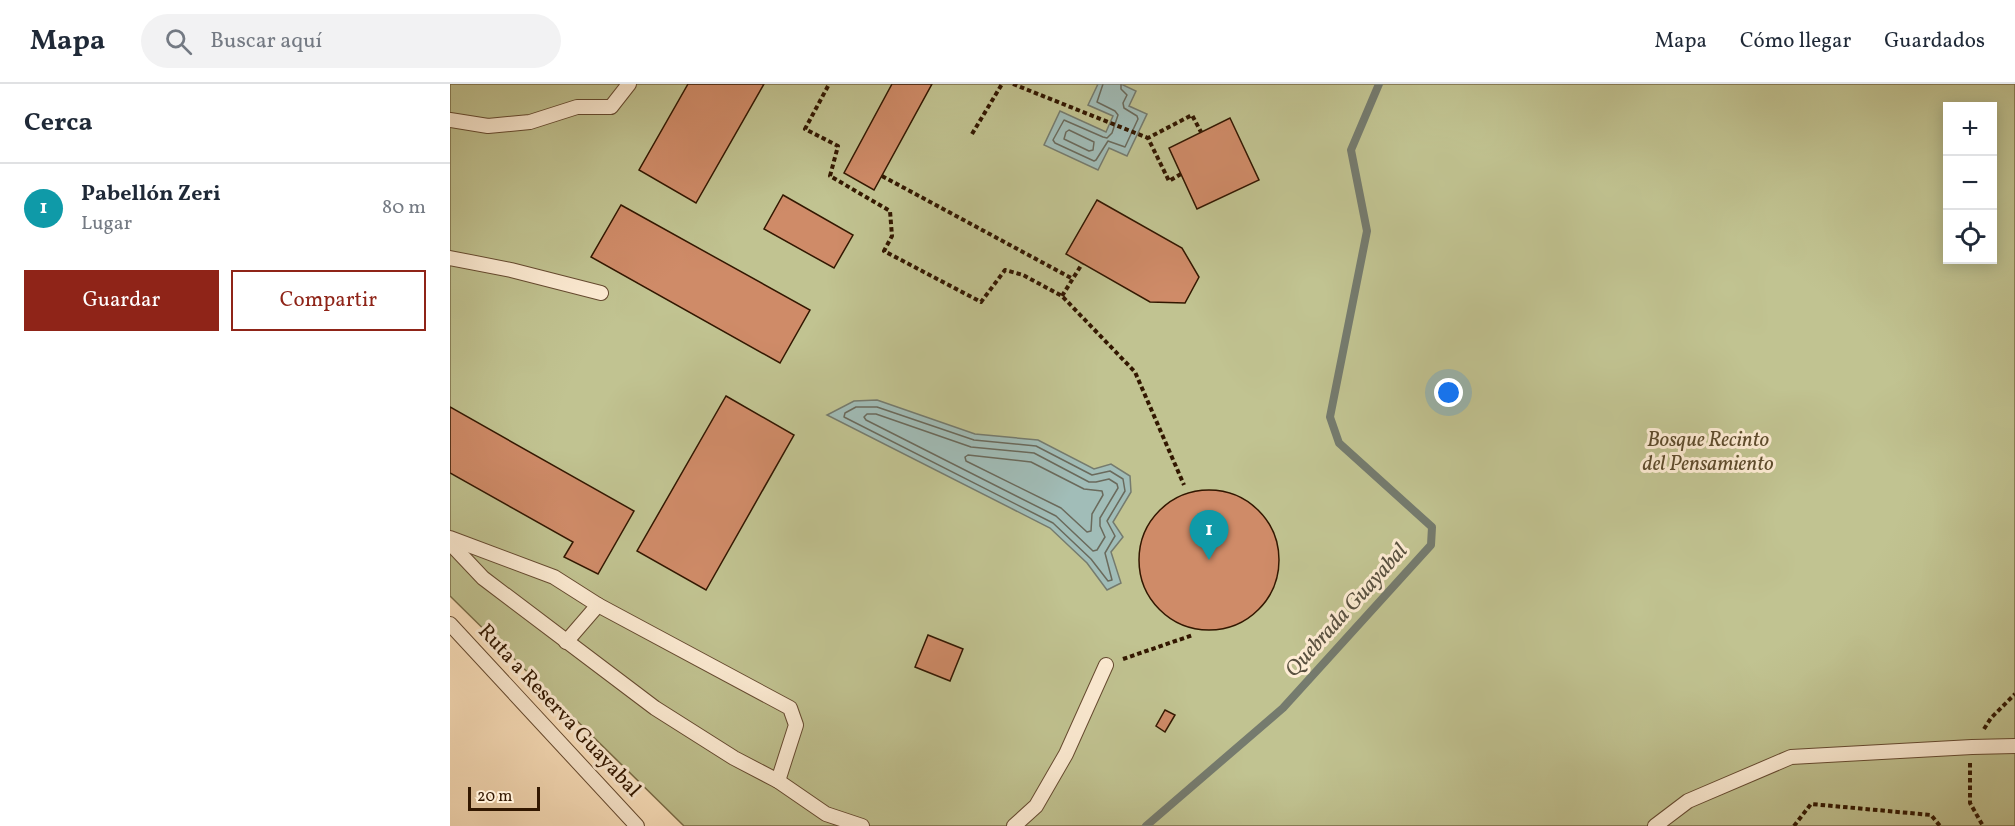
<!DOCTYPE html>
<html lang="es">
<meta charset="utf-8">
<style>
:root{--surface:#fff;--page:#f2f2f3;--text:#1f2937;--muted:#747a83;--line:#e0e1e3;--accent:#8f2418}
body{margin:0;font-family:Vollkorn,serif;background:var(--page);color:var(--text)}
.controls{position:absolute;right:18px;top:18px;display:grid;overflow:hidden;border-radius:0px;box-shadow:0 3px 15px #0003}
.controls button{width:54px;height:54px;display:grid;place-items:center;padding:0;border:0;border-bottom:2px solid var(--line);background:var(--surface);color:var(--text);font:30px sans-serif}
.scale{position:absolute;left:18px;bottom:15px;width:72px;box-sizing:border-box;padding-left:6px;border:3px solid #321700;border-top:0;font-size:16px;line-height:21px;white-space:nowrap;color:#321700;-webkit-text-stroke:4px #feedd5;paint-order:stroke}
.you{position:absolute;left:999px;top:309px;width:21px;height:21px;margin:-15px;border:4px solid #fff;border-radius:50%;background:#1a73e8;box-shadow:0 0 0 9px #1a73e833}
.badge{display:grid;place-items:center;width:39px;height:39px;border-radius:50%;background:var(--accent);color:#fff;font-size:20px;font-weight:700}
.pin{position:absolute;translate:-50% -50px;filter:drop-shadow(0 2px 3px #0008)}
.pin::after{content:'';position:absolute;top:32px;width:21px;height:18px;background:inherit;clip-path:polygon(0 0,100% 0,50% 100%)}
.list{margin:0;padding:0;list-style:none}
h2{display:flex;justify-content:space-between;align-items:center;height:78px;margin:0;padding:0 24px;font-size:26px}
h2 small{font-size:20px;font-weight:400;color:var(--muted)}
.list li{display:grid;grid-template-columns:39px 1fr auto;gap:18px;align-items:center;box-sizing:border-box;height:90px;padding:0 24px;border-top:2px solid var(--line)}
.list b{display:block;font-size:22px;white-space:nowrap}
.list p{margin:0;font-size:20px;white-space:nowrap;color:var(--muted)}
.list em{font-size:20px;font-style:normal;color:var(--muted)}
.actions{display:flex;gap:12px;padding:18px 24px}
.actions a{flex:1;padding:14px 0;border:2px solid var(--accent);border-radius:0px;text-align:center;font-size:21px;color:var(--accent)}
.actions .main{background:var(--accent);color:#fff}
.icon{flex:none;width:33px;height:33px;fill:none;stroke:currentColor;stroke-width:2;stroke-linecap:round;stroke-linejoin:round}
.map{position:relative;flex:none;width:1565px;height:742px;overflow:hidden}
header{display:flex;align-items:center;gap:36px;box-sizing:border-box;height:84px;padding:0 30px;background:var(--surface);border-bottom:2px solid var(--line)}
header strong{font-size:28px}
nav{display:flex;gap:33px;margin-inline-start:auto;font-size:21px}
.search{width:420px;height:54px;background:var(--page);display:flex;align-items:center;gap:15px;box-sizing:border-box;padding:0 21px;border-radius:33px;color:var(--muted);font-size:22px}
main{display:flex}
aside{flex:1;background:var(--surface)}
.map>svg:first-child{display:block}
</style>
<header>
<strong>Mapa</strong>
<div class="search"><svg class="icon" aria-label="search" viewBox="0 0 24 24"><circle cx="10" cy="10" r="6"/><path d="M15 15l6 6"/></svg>Buscar aquí</div>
<nav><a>Mapa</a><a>Cómo llegar</a><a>Guardados</a></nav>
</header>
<main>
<aside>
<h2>Cerca<small></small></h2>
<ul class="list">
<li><span class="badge" style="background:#0f9aa8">1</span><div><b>Pabellón Zeri</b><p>Lugar</p></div><em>80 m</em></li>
</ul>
<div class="actions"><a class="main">Guardar</a><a>Compartir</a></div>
</aside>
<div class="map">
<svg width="1565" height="742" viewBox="0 0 1565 742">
<rect width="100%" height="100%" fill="#fde3bf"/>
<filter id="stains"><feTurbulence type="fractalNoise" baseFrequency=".00333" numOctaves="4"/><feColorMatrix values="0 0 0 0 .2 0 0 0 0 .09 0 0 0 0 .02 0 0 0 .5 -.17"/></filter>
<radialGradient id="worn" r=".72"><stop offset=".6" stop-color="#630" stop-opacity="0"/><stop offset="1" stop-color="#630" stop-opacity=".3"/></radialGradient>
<path fill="#c1c391" stroke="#7a6d48" stroke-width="1.5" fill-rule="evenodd" d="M0 0H1565V742H234L0 512ZM1498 22H1542V176H1498Z"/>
<g fill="#a1bdb8" stroke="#757b6e" stroke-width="1.5">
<polygon points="648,0 671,0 686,7 679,22 697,30 677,72 659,64 648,86 594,61 610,27 656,48 663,32 638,21"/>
<polygon points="427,316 525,350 588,356 644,385 661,380 680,392 681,408 663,438 673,453 661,468 671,499 657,506 637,479 600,444 377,331 404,317"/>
</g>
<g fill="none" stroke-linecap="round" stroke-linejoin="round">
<g stroke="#6a6a5c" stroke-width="1.5">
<polyline points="653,0 647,18 665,27 668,31 662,49 657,54 653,53 614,36 603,56 605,59 644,77 646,76 658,57 675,63 688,35 687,32 674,24 673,19 677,11 671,5 671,0"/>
<polygon points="619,46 644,58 643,66 639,67 614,55 616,48"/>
<polygon points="406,323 427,323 524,356 586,362 642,391 660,387 673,395 675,407 657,437 665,452 655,469 662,496 658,497 641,475 603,439 394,333 395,329"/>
<polygon points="417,330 426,330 521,363 584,369 639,398 646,398 659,395 667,400 668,404 650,434 650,442 655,453 647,466 643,467 606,432 416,336 414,333"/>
<polygon points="518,371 581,378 634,405 652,407 653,411 642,430 641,447 637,448 611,424 516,377 515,373"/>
</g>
<polyline stroke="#757b6e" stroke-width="8" points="696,742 833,624 981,461 982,443 889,359 880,333 917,147 901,66 929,0"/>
</g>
<g fill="#cf8b68" stroke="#321700" stroke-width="1.5">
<polygon points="238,0 314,0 246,119 189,86"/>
<polygon points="442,0 482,0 424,106 394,89"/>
<polygon points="780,34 809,96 747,125 719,64"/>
<polygon points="333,111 403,151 384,184 314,145"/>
<polygon points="647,116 732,164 749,193 735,219 700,218 616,170"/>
<polygon points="171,121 360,226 330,279 141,173"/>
<polygon points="276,312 344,351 256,506 187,467"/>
<polygon points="0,323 184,427 148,490 114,473 123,458 0,389"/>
<circle cx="759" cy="476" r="70"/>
<polygon points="478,551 513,565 500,597 465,583"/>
<polygon points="715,626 725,631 715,648 706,642"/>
</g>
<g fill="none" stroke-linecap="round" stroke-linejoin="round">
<defs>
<g id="service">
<polyline points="0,36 38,42 80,38 127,23 161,23 179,0"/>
<polyline points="0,174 61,186 151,209"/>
<polyline points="0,454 104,493 148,521 116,558"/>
<polyline points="0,459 33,494 205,624 284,674 328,697 376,730 412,742"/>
<polyline points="148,521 340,624 346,641 328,697"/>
<polyline points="0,540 187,742"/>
<polyline points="564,742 586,722 616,670 656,581"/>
<polyline points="1205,742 1238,717 1341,673 1522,663 1565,662"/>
</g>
</defs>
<use href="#service" stroke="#654a30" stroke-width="16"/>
<g stroke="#321700" stroke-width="4" stroke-dasharray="4.5 3" stroke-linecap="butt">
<polyline points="563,0 698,54"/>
<polyline points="378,2 355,45 388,62 380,92 440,127 442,152 434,167 531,218 555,186 573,191 612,212 685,288 734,401"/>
<polyline points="522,50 552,0"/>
<polyline points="731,90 719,97 698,54 742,31 751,48"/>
<polyline points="432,92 623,195"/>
<polyline points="612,212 632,180"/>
<polyline points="673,575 743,551"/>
<polyline points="1534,645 1541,634 1565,610"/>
<polyline points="1520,679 1520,719 1533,742"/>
<polyline points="1344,742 1361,720 1481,731 1490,742"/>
</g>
<use href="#service" stroke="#feedd5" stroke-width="14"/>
</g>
<g text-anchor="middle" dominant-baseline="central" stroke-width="6" stroke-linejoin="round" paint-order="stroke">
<g font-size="21" font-style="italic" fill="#5d4b2c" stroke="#feedd5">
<text x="1258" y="356">Bosque Recinto<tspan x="1258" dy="24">del Pensamiento</tspan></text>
</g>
<g font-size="21" fill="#321700" stroke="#feedd5">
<text transform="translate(109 627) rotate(47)">Ruta a Reserva Guayabal</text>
</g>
<g font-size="22" font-style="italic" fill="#595140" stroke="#feedd5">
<text transform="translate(897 527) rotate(-48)">Quebrada Guayabal</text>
</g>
</g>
<rect width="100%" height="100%" filter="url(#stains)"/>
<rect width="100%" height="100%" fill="url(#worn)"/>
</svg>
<div class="controls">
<button>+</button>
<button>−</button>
<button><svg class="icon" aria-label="locate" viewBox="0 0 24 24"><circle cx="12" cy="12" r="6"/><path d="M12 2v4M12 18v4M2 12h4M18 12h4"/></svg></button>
</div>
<div class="scale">20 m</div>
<div class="you"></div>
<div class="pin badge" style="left:759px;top:476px;background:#0f9aa8">1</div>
</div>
</main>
